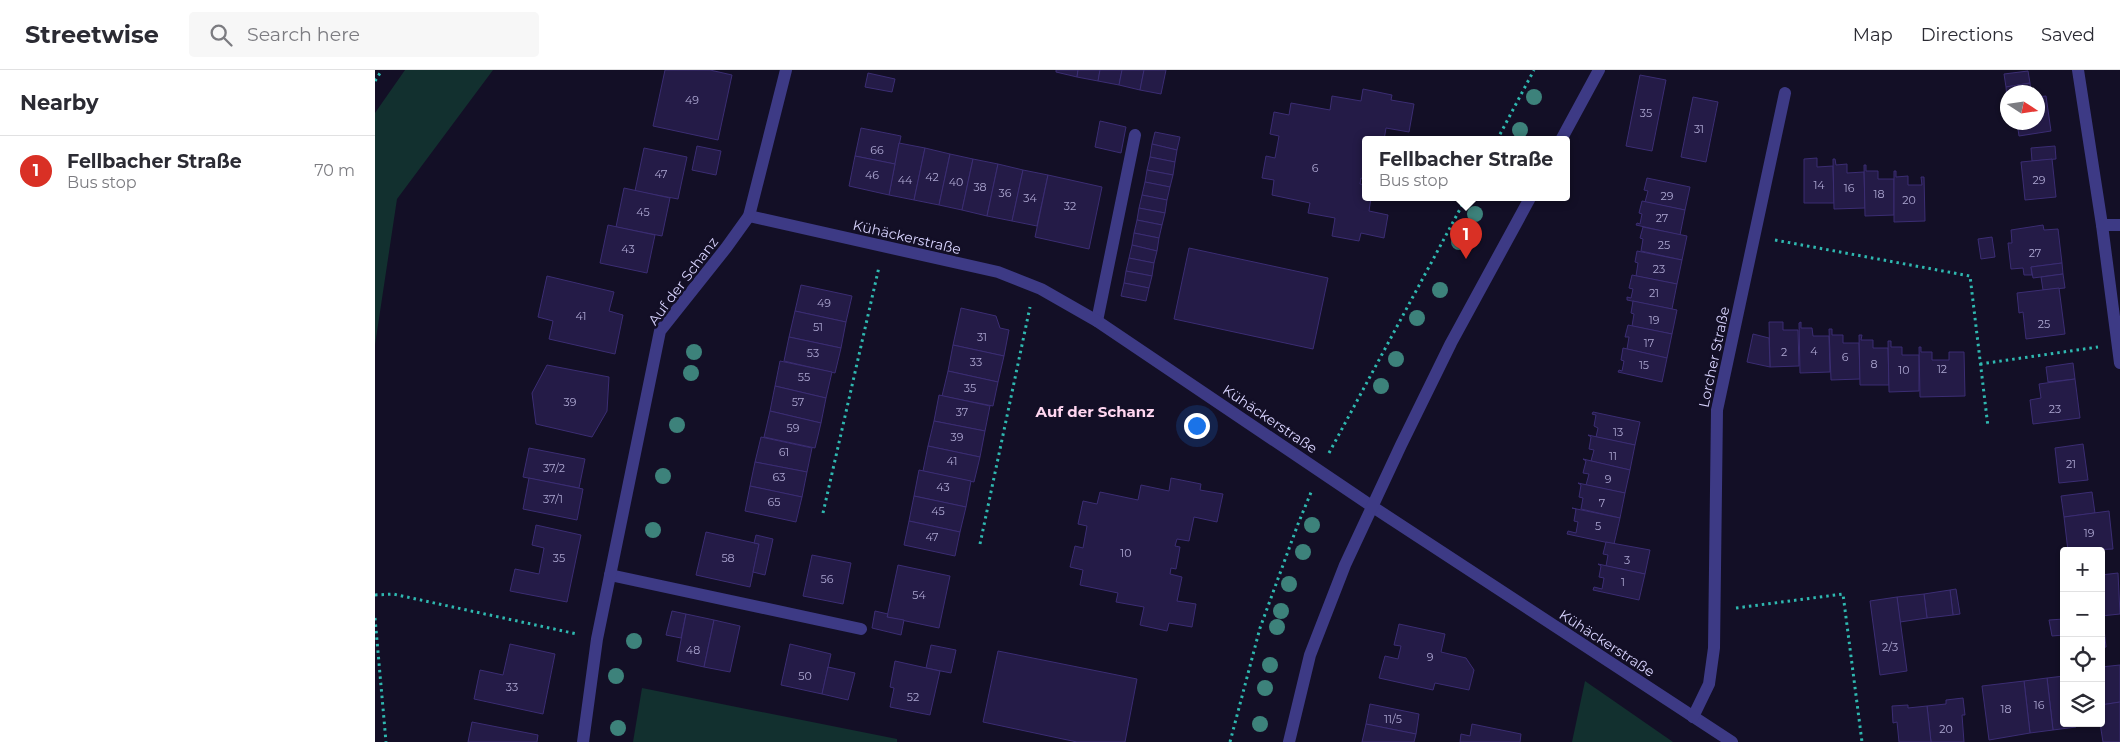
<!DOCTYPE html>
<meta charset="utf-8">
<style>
:root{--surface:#fff;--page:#f7f7f7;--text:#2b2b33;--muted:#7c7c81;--line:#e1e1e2;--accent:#d93025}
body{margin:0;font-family:Montserrat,sans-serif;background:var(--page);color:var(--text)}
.controls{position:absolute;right:15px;bottom:15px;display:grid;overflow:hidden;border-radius:5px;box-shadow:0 1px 4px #0004}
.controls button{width:45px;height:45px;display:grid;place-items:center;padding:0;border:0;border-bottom:1px solid var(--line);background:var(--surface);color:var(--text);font:25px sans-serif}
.compass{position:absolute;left:1625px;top:15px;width:45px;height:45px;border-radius:50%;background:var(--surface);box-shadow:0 1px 4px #0004;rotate:102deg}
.you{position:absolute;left:821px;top:355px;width:18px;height:18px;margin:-12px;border:4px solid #fff;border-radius:50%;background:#1a73e8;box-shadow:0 0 0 8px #1a73e833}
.badge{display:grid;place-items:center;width:32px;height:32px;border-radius:50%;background:var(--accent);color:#fff;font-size:16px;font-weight:700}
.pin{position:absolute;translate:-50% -41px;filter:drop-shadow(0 1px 2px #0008)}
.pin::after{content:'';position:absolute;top:26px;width:18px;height:15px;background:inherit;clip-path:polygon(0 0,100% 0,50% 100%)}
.popup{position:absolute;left:987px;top:66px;width:208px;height:65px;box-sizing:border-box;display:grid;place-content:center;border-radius:5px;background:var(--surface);filter:drop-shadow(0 1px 4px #0005);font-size:16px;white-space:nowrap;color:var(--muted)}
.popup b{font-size:19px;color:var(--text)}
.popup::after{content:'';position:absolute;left:50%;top:100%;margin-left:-10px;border:10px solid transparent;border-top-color:var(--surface)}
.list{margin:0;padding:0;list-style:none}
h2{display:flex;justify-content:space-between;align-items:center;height:65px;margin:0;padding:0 20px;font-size:21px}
h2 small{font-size:16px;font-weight:400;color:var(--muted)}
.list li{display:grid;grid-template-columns:32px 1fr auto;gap:15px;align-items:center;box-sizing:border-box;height:70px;padding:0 20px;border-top:1px solid var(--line)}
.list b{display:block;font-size:19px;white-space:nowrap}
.list p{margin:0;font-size:16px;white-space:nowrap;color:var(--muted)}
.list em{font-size:16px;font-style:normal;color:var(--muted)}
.icon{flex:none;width:28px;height:28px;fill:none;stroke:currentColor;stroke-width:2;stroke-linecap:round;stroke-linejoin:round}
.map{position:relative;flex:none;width:1745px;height:672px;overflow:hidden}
header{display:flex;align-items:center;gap:30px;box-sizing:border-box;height:70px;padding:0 25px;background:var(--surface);border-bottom:1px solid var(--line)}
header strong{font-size:24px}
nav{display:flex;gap:28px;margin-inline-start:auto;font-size:18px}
.search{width:350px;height:45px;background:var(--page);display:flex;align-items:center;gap:12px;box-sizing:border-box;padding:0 18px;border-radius:5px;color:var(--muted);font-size:19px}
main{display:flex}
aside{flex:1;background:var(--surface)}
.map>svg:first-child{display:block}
</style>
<header>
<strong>Streetwise</strong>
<div class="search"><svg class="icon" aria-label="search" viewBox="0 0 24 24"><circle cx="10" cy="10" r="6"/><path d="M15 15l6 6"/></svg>Search here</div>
<nav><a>Map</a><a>Directions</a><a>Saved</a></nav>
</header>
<main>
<aside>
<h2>Nearby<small></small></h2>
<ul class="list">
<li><span class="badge">1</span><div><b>Fellbacher Straße</b><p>Bus stop</p></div><em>70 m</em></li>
</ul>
</aside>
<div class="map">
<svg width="1745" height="672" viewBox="0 0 1745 672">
<rect width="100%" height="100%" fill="#130f26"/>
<g fill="#12302f">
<polygon points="30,0 118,0 22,129 0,275 0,43"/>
<polygon points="1210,611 1298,672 1197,672"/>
<polygon points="267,618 522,669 522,672 258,672"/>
</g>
<g fill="#241b47" stroke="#3b2d73">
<polygon points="290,0 335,0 357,5 343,70 278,56"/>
<polygon points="681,0 703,0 702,7 681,2"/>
<polygon points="703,0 725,0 723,11 702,7"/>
<polygon points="725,0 747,0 744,15 723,11"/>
<polygon points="747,0 769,0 765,20 744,15"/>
<polygon points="769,0 791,0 786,24 765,20"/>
<polygon points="1653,1 1655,13 1631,17 1629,4"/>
<polygon points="493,3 520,9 517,22 490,17"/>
<polygon points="1265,5 1291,10 1277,81 1251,76"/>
<polygon points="1655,13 1656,22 1632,22 1632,29 1631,17"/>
<polygon points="988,19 1017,25 1016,30 1039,34 1034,62 1011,58 1009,70 991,70 991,110 986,108 985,114 991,115 991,128 996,128 994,141 1013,145 1009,168 986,163 984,171 957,166 960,148 933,143 935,133 897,125 899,110 887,108 891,86 900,88 904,66 895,64 899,42 914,45 916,33 955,40 957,26 986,31"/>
<polygon points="1671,26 1676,61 1644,66 1642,52 1662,52 1662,27"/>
<polygon points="1318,27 1343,32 1331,92 1306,87"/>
<polygon points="725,51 751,57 746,83 720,77"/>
<polygon points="486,58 526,66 520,94 480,86"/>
<polygon points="780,62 805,67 802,80 777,74"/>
<polygon points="524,73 550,78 539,130 514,125"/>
<polygon points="777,74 802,80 800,92 775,87"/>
<polygon points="322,76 346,81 341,105 317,100"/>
<polygon points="1680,76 1681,89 1657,91 1656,78"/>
<polygon points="269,78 312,87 303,129 260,121"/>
<polygon points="550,78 575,84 564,135 539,130"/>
<polygon points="575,84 598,89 587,140 564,135"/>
<polygon points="480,86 520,94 514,125 474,116"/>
<polygon points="775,87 800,92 798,105 772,100"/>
<polygon points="1442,88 1442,97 1458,96 1459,133 1429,133 1429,89"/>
<polygon points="598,89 623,94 612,146 587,140"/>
<polygon points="1458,89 1460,89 1461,95 1472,94 1472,103 1489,102 1490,138 1459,139"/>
<polygon points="1677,89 1681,127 1650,130 1646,92"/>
<polygon points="623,94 648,100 637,151 612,146"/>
<polygon points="1489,95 1491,95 1491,101 1503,101 1503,109 1519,109 1519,145 1490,146"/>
<polygon points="648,100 673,105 662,156 637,151"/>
<polygon points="772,100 798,105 795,117 770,112"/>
<polygon points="1519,101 1521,101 1521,107 1533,106 1533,115 1547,115 1546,107 1549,107 1550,151 1519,152"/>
<polygon points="673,105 727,117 714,179 660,167"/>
<polygon points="1272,108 1315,117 1310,140 1270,132 1273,121 1269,120"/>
<polygon points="770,112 795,117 792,130 767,125"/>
<polygon points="249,118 295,128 287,166 241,157"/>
<polygon points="767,125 792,130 790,143 764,138"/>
<polygon points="1267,131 1310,140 1305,165 1261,155 1262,153 1265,154 1267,144 1264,143"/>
<polygon points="764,138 790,143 787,155 762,150"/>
<polygon points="762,150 787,155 784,168 759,163"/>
<polygon points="233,155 280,165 272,203 225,193"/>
<polygon points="1668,155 1669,160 1683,159 1687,193 1656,197 1657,205 1649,205 1648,198 1636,199 1633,173 1637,173 1636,160"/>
<polygon points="1268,157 1312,166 1307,190 1266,181 1268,169 1265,168"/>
<polygon points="759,163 784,168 782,181 757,175"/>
<polygon points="1617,167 1620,187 1606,189 1603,169"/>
<polygon points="757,175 782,181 779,193 754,188"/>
<polygon points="814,178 953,208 938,279 799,249"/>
<polygon points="1262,181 1307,190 1302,214 1261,206 1263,193 1260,192"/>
<polygon points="754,188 779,193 777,206 751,201"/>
<polygon points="1687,193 1688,204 1658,208 1656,197"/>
<polygon points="751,201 777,206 774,218 749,213"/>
<polygon points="1688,204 1690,218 1668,220 1666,207"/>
<polygon points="1257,205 1302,214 1297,239 1252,230 1252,227 1256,228 1258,219 1254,218"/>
<polygon points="172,206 239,222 234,241 248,245 240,284 174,269 178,251 163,247"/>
<polygon points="749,213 774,218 771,231 746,226"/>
<polygon points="426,215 477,226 471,252 420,241"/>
<polygon points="1684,218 1690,264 1651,269 1648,242 1644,243 1642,223"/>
<polygon points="1258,231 1302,240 1297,264 1257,256 1259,244 1256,243"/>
<polygon points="586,238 621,246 625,258 634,260 629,286 578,275"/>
<polygon points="420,241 471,252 466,278 414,267"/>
<polygon points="1394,252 1408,252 1408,260 1423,260 1424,296 1395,297"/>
<polygon points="1426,252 1426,258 1437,258 1438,266 1454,266 1455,302 1425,303 1424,253"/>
<polygon points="1253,255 1297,264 1292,288 1252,279 1254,267 1250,267"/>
<polygon points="1454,259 1457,259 1457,265 1468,265 1468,273 1484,273 1485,309 1456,310"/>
<polygon points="1378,264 1394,268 1395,297 1372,292"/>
<polygon points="1484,265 1487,265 1486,270 1498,270 1498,278 1513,278 1514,315 1485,315"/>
<polygon points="414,267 466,278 460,303 409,291"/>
<polygon points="1513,271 1516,271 1516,277 1527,277 1527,285 1544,285 1544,321 1514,322"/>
<polygon points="578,275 629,286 623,312 573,301"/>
<polygon points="1544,277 1546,277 1546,282 1557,282 1557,290 1574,290 1574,282 1589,282 1590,326 1545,327"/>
<polygon points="1248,278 1292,288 1287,312 1243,302 1244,300 1247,301 1249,291 1246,290"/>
<polygon points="405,291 457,302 451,328 400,316"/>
<polygon points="1698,293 1700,309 1673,312 1671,297"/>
<polygon points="172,295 234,307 232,341 217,367 161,354 157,323"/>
<polygon points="573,301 623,312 618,336 567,326"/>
<polygon points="1700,309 1705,348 1658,354 1655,330 1666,328 1664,314"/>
<polygon points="400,316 451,328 446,353 395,341"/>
<polygon points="564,325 615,336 610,361 559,351"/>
<polygon points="395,341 446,353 440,378 389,367"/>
<polygon points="1218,342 1265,352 1260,375 1221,367 1223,358 1219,356 1221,345 1217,344"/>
<polygon points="559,351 610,361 605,387 553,376"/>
<polygon points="1213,365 1260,375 1255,400 1216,391 1219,380 1214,379 1216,367"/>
<polygon points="386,367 437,378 432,402 380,392"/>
<polygon points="1708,374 1713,410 1684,413 1680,378"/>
<polygon points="553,376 605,387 599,412 548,401"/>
<polygon points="154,378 210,389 204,418 148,407"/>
<polygon points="1208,389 1255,400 1250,423 1211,415 1214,404 1208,403 1211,391"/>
<polygon points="380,392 432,402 427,427 375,416"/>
<polygon points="544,400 596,411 591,437 539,426"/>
<polygon points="154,408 208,419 202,450 148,439"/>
<polygon points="796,408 826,414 825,420 848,424 842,452 819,447 814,471 802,469 800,476 805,477 801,499 796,498 795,504 807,507 802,531 821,534 817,557 794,553 792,561 765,555 769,537 741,532 743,523 705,515 708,500 695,497 700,476 708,478 712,456 703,454 708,431 722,434 725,422 763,430 766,415 794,421"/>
<polygon points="1203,413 1250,423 1245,448 1206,439 1208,428 1204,427 1206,415"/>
<polygon points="375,416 427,427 421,452 370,441"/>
<polygon points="1717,422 1720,443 1689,447 1686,426"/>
<polygon points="539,426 591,437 585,462 534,451"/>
<polygon points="1197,438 1245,448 1239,474 1192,464 1193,461 1201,463 1203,452 1199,451 1201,439"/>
<polygon points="1734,441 1738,479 1693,481 1689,447"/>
<polygon points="534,451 585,462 580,486 529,475"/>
<polygon points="161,455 206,465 192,532 135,521 140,499 164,504 169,478 157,475"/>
<polygon points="331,462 384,474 375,517 321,505"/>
<polygon points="381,465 398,469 390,505 378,502 384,474 379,473"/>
<polygon points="1231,472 1275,480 1270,504 1231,496 1233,485 1228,484"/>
<polygon points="437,485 476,493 468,534 428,526"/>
<polygon points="1223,494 1270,504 1264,530 1218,520 1219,517 1227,519 1229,508 1224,507 1226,496"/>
<polygon points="523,495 575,506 564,558 512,547"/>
<polygon points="1743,503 1745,544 1726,546 1726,505"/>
<polygon points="1581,519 1585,544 1578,545 1575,520"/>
<polygon points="1575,520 1578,545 1552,548 1549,524"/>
<polygon points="1549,524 1552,548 1525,552 1522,527"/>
<polygon points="1522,527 1532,601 1505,605 1495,531"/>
<polygon points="297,541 311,544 306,568 291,565"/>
<polygon points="500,541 513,544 512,547 529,550 526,565 497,558"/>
<polygon points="311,544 339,550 329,597 302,591"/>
<polygon points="1689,549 1689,565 1677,566 1674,550"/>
<polygon points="339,550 365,556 355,602 329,597"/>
<polygon points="1024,554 1070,564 1066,582 1091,588 1099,600 1094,620 1060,613 1058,620 1004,608 1010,586 1023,589 1026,576 1019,575"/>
<polygon points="1726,559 1729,559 1731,577 1726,578"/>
<polygon points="135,574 180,584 168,644 99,629 105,600 128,605"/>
<polygon points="415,574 456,584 447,624 406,615"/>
<polygon points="556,575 581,580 576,603 551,598"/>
<polygon points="623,581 762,609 750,672 702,672 608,652"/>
<polygon points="520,591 565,601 555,645 515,637 519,618 515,617"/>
<polygon points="1745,595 1745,632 1726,635 1726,597"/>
<polygon points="453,597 480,603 473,630 447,624"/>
<polygon points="1689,606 1689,653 1700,653 1701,657 1678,660 1672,608"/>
<polygon points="1672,608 1678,660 1655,663 1649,611"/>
<polygon points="1649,611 1655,663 1614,670 1607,616"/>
<polygon points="1588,628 1590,645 1587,645 1589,672 1556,672 1552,636 1571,634 1571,630"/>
<polygon points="1745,632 1745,672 1728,672 1725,653 1726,635"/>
<polygon points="995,634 1044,644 1041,664 991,654"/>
<polygon points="1533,635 1533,638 1552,636 1556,672 1524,672 1522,652 1518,653 1517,636"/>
<polygon points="97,652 163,665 162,672 93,672"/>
<polygon points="991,654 1041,664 1039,672 987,672"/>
<polygon points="1097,654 1146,664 1145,672 1085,672 1086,664 1095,666"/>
</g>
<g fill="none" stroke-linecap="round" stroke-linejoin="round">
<g stroke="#2fb8b0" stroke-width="3" stroke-dasharray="2.5 4" stroke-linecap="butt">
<polyline points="0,11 7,0"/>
<polyline points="1122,70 1159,0"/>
<polyline points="1400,170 1595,206 1613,357"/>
<polyline points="1605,294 1723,277"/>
<polyline points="954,383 1091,128"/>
<polyline points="448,443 504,197"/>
<polyline points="605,474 655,237"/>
<polyline points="0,525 18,524 202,564"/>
<polyline points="1361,538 1468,524 1487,672"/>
<polyline points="0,548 11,672"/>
<polyline points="855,672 885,558 923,454 937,420"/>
</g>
<polyline stroke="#3d3a85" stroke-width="12" points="722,251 760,65"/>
<g stroke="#3d3a85" stroke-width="12">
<polyline points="1703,0 1727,155 1745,293"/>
<polyline points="1186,70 1224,0"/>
<polyline points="374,146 623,202 666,219 722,251 998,437 1357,672"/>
<polyline points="1727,155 1745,155"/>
<polyline points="235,505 486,559"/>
<polyline points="1318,647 1334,614 1339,578 1342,340 1410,23"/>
<polyline points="208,672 222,569 285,261 351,178 374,146 411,0"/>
<polyline points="914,672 935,585 970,495 1026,375 1076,273 1155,128"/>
</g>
</g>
<g fill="#3d827b">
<circle cx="1159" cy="27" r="8"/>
<circle cx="1145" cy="60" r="8"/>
<circle cx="1100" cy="144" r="8"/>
<circle cx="1084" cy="172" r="8"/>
<circle cx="1065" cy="220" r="8"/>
<circle cx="1042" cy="248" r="8"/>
<circle cx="319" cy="282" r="8"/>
<circle cx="1021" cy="289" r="8"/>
<circle cx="316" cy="303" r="8"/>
<circle cx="1006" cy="316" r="8"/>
<circle cx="302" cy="355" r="8"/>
<circle cx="288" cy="406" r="8"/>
<circle cx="937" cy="455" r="8"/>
<circle cx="278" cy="460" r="8"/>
<circle cx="928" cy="482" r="8"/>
<circle cx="914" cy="514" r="8"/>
<circle cx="906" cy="541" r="8"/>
<circle cx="902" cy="557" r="8"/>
<circle cx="259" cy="571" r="8"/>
<circle cx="895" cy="595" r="8"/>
<circle cx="241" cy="606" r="8"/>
<circle cx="890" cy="618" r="8"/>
<circle cx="885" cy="654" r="8"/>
<circle cx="243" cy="658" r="8"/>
</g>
<g text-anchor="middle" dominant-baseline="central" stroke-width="5" stroke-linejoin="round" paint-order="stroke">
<g font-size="11" fill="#aca6d1">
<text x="317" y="30">49</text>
<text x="1271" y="43">35</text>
<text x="1324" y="59">31</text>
<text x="502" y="80">66</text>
<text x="940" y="98">6</text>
<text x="286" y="104">47</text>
<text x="497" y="105">46</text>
<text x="557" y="107">42</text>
<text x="530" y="110">44</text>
<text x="1664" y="110">29</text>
<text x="581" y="112">40</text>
<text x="1444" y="115">14</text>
<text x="605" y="117">38</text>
<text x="1474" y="118">16</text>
<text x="630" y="123">36</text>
<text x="1504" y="124">18</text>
<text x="1292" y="126">29</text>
<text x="655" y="128">34</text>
<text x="1534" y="130">20</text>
<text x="695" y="136">32</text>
<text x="268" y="142">45</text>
<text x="1287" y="148">27</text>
<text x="1289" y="175">25</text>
<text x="253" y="179">43</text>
<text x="1660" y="183">27</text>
<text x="1284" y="199">23</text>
<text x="1279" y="223">21</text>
<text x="449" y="233">49</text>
<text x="206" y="246">41</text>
<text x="1279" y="250">19</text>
<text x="1669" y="254">25</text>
<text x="443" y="257">51</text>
<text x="607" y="267">31</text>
<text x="1274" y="273">17</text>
<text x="1439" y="281">4</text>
<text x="1409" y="282">2</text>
<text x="438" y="283">53</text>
<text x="1470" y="287">6</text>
<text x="601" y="292">33</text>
<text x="1499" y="294">8</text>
<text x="1269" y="295">15</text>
<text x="1567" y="299">12</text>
<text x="1529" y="300">10</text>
<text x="429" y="307">55</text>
<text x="595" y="318">35</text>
<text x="195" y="332">39</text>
<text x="423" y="332">57</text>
<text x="1680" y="339">23</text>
<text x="587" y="342">37</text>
<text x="418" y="358">59</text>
<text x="1243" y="362">13</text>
<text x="582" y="367">39</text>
<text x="409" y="382">61</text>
<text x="1238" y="386">11</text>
<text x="577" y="391">41</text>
<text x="1696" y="394">21</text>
<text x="179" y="398">37/2</text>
<text x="404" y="407">63</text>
<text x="1233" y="409">9</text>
<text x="568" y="417">43</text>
<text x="178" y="429">37/1</text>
<text x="399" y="432">65</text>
<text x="1227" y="433">7</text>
<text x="563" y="441">45</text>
<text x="1223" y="456">5</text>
<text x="1714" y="463">19</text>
<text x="557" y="467">47</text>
<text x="751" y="483">10</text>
<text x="184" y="488">35</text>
<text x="353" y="488">58</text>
<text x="1252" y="490">3</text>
<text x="452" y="509">56</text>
<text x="1248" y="512">1</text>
<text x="544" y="525">54</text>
<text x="1515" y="577">2/3</text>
<text x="318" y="580">48</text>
<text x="1055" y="587">9</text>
<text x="430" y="606">50</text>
<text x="137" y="617">33</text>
<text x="538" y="627">52</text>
<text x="1664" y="635">16</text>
<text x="1631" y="639">18</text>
<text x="1018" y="649">11/5</text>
<text x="1571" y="659">20</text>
</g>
<g font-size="14" fill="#d9d4ff" stroke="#130f26">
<text transform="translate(532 167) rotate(13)">Kühäckerstraße</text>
<text transform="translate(308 211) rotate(-53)">Auf der Schanz</text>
<text transform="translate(1339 287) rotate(-78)">Lorcher Straße</text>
<text transform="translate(895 349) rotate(34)">Kühäckerstraße</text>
<text transform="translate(1232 573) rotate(33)">Kühäckerstraße</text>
</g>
<g font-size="15" font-weight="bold" fill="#ffd6f0" stroke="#130f26">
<text x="720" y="341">Auf der Schanz</text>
</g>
</g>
</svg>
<div class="controls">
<button>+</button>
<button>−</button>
<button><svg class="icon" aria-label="locate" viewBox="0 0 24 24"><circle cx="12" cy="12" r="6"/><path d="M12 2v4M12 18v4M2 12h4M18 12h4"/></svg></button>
<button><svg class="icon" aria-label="layers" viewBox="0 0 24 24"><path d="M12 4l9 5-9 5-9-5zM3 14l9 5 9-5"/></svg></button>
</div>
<svg class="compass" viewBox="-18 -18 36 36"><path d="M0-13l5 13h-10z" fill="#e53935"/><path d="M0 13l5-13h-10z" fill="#7c7c81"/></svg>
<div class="you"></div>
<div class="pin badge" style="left:1091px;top:189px">1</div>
<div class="popup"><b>Fellbacher Straße</b>Bus stop</div>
</div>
</main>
